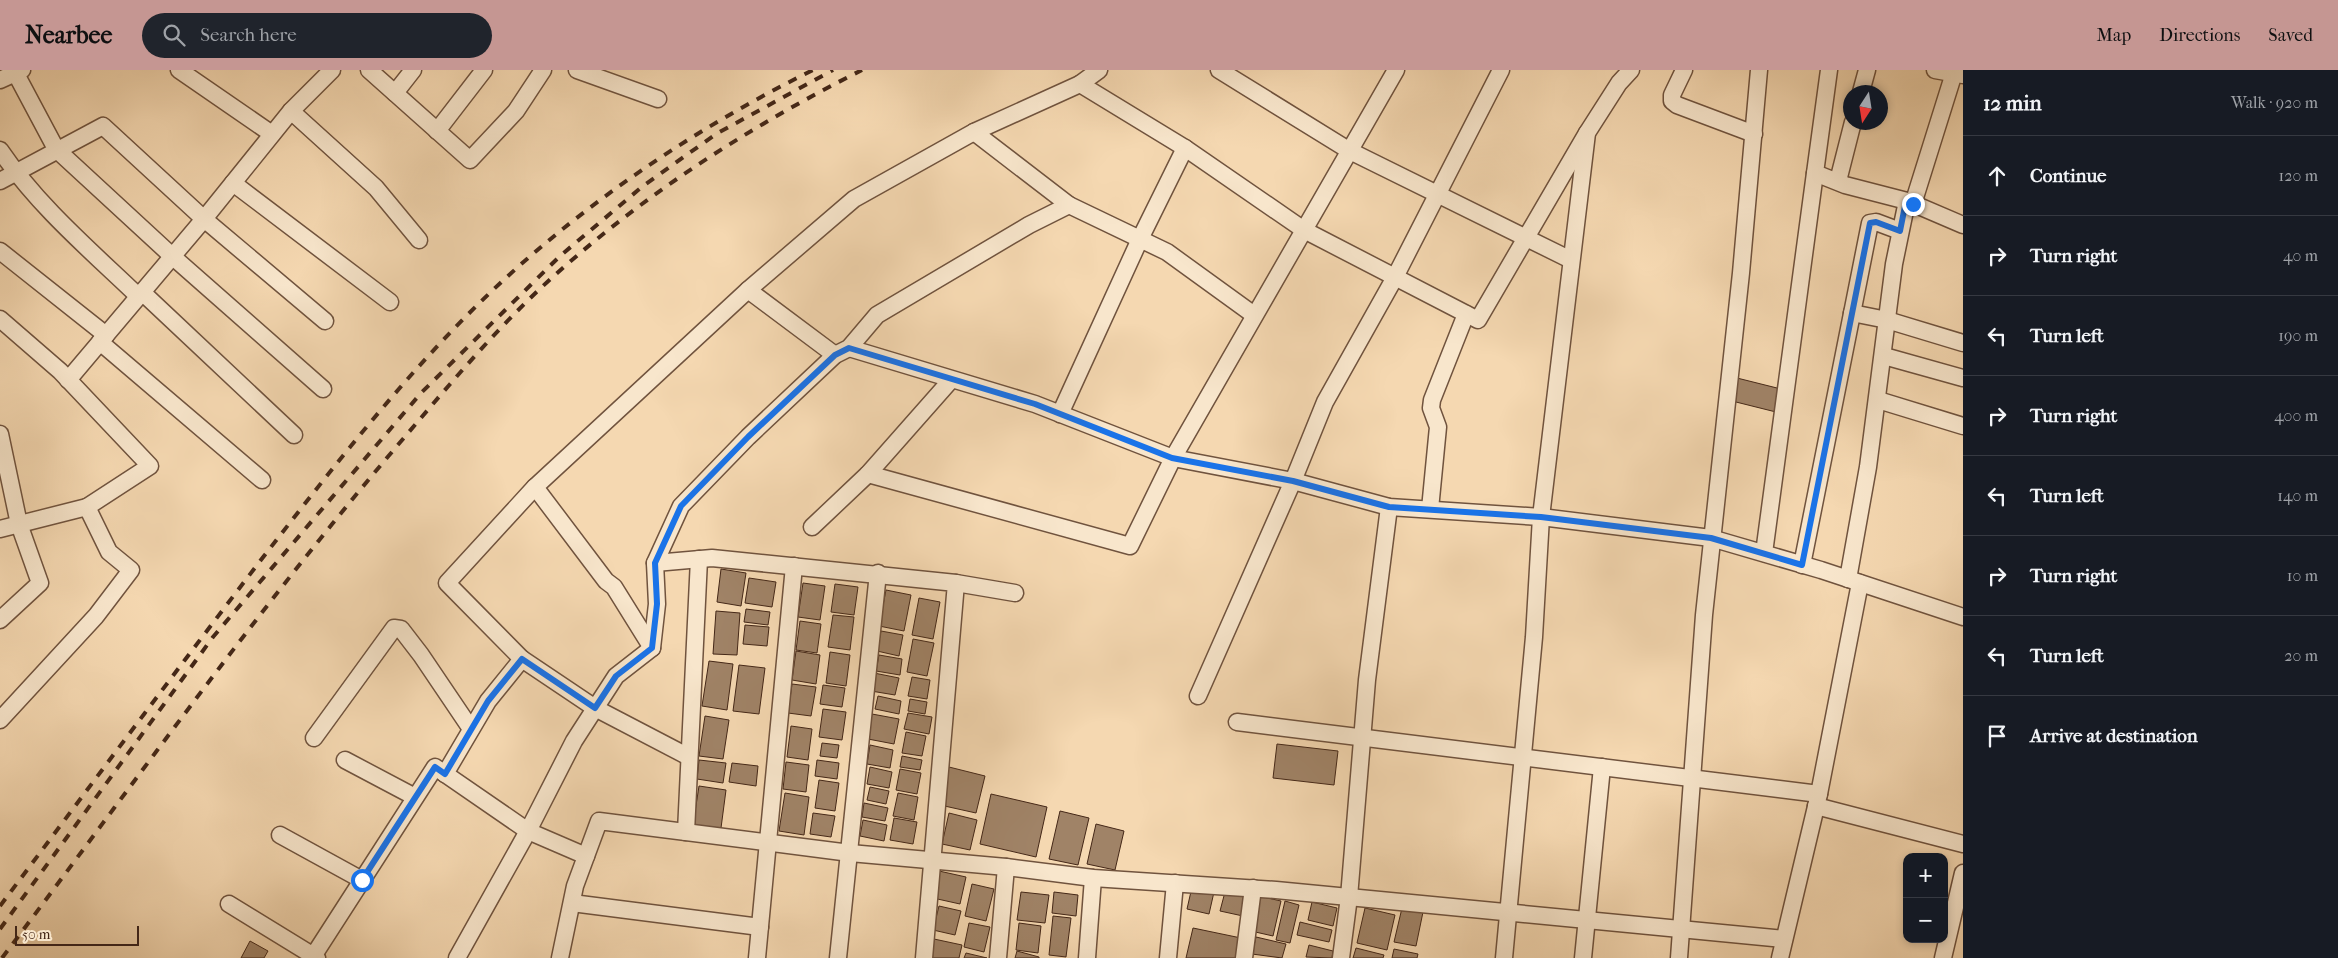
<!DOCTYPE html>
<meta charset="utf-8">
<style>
:root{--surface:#171b24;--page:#20242c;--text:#f1f3f6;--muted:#9ea1a6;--line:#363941;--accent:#c59692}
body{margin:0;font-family:"IM FELL French Canon",serif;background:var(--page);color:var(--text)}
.controls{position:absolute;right:15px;bottom:15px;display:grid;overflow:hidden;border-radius:10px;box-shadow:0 2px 8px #0003}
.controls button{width:45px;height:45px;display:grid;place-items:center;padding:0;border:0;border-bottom:1px solid var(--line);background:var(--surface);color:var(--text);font:25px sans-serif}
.compass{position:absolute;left:1843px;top:15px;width:45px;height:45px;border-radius:50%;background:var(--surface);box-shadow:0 2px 8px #0003;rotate:192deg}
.scale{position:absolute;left:15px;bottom:12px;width:124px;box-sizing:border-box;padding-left:5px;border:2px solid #442717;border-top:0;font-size:14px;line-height:18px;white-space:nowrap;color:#442717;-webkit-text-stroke:4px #f8e6cc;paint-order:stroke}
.stop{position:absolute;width:15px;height:15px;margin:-11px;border:4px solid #1a73e8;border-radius:50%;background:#fff}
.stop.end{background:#1a73e8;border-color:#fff;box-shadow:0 1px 5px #0008}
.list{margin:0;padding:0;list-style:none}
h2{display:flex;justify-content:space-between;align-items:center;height:65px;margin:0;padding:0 20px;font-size:21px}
h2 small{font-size:16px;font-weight:400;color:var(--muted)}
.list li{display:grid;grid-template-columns:32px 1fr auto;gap:15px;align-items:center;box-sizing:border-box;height:80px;padding:0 20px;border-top:1px solid var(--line)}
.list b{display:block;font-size:19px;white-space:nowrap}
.list em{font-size:16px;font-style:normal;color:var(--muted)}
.icon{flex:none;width:28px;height:28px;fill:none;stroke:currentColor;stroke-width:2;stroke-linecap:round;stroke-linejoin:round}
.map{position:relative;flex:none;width:1963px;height:888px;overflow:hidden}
header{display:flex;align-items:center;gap:30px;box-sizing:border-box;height:70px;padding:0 25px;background:var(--accent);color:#111}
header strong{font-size:24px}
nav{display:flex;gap:28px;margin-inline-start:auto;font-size:18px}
.search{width:350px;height:45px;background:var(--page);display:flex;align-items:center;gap:12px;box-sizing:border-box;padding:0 18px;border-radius:28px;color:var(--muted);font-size:19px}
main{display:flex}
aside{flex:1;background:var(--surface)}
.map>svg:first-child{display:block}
</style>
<header>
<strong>Nearbee</strong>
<div class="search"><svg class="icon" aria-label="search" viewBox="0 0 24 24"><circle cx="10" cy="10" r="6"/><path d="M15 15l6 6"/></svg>Search here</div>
<nav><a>Map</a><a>Directions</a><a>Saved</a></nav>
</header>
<main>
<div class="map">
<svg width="1963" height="888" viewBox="0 0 1963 888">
<rect width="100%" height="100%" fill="#f5d8b1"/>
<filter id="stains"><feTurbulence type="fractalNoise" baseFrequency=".004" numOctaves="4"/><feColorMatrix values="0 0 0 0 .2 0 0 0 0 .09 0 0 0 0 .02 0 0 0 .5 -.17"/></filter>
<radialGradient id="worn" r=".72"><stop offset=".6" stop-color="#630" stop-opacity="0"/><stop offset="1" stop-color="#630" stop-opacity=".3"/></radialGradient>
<g fill="#a08367" stroke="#442717">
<polygon points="1737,308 1785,320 1780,343 1732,331"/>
<polygon points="721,499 746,503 741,536 717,532"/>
<polygon points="749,508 776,512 772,537 745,533"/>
<polygon points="803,513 825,516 820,550 798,547"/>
<polygon points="835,514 858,517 854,545 831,542"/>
<polygon points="886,520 911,525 904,561 879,556"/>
<polygon points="919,528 940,532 933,569 912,565"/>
<polygon points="746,539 770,542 768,555 744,552"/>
<polygon points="716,541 740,543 737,585 713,584"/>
<polygon points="833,545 854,547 850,580 828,577"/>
<polygon points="800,551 821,554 817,583 796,580"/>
<polygon points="745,555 769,557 767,576 743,574"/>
<polygon points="881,561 903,565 899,586 877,581"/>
<polygon points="913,569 934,573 927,606 907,602"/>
<polygon points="796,581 820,585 816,614 792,610"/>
<polygon points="830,582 850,585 846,616 826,613"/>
<polygon points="879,585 902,589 900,605 876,601"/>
<polygon points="709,591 733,594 727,640 702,636"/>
<polygon points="739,595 765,598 759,644 733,641"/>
<polygon points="874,603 899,608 895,625 871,621"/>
<polygon points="912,607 930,610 927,629 908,626"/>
<polygon points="792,614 816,617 811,646 788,643"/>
<polygon points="823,615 845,618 842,637 820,634"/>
<polygon points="878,626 901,631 899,644 875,639"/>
<polygon points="910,629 927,632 925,644 908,641"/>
<polygon points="823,639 846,642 842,670 819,667"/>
<polygon points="908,643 932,647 929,664 904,659"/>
<polygon points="872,644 899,649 894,674 868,669"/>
<polygon points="705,646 729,650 723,689 699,686"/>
<polygon points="791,656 812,659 808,690 787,687"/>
<polygon points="906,662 926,666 922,686 902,683"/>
<polygon points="822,673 839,675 837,688 820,686"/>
<polygon points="1277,674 1338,681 1334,715 1273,708"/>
<polygon points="870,675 893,680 890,698 867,694"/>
<polygon points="902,686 922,690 920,700 900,697"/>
<polygon points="699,690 726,693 723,713 697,709"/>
<polygon points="817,690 839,693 837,709 815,706"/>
<polygon points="786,692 809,695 806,722 783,719"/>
<polygon points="732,693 758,696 756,716 729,712"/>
<polygon points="870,697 892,702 889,718 867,714"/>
<polygon points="949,697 985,706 976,743 940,735"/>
<polygon points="900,699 921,703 917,724 896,720"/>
<polygon points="819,710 839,713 835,741 815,738"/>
<polygon points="699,716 726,720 721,758 693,755"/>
<polygon points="870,717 889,721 886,734 867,730"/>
<polygon points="785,723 809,727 804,765 779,761"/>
<polygon points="898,723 918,727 914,750 893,746"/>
<polygon points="991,724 1047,737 1036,787 980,774"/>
<polygon points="864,733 888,738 885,751 862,747"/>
<polygon points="1060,741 1089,748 1078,795 1049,789"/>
<polygon points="813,743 835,746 831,767 810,764"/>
<polygon points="949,743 977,750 970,780 942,774"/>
<polygon points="894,748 917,752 913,774 890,770"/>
<polygon points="863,750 887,755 884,771 860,766"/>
<polygon points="1096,754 1124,761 1115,800 1087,794"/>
<polygon points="939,801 966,807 960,834 933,828"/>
<polygon points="972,814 994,819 986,851 965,846"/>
<polygon points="1192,817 1214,822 1209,844 1187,839"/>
<polygon points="1021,822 1049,825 1045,853 1017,850"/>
<polygon points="1054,822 1078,825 1076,846 1052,843"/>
<polygon points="1225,822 1247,827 1243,846 1220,841"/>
<polygon points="1259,826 1281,831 1273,866 1251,861"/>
<polygon points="1285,831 1299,835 1290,873 1276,870"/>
<polygon points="1312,832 1337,838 1333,856 1308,850"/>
<polygon points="939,836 961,841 955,865 933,860"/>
<polygon points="1365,838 1395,845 1387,880 1357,873"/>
<polygon points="1402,838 1423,842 1416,876 1394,872"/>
<polygon points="1053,846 1071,848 1066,887 1049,885"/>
<polygon points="1300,852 1332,860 1329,872 1297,865"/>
<polygon points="969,853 990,857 984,882 964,877"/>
<polygon points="1019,853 1041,856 1038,883 1016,880"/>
<polygon points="1193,858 1241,868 1237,888 1186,888"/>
<polygon points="1256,867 1286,874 1282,888 1252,884"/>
<polygon points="934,869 962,875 959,888 929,888"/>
<polygon points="250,871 268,881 264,888 241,888"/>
<polygon points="1309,875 1333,881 1332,888 1306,887"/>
<polygon points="1356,878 1384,885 1383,888 1353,888"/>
<polygon points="1394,879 1418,884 1417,888 1392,888"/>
<polygon points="1017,881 1039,887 1039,888 1015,888"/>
<polygon points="966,883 987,888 964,888"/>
</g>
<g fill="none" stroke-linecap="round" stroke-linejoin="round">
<defs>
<g id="street">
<polyline points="179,0 272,64"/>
<polyline points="369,0 470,90 516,41 543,0"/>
<polyline points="577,0 658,29"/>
<polyline points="1219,0 1350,81 1571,190"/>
<polyline points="1684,0 1672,25 1672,31 1677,35 1754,64"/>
<polyline points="1829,0 1815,103 1845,115 1907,131 1963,155"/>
<polyline points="1935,0 1963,5"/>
<polyline points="15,2 56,79 172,186 323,319"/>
<polyline points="0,10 22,0"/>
<polyline points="1080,14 1099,0"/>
<polyline points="1861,22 1867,0"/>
<polyline points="395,23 413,0"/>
<polyline points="291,41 376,118 419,170"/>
<polyline points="437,61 484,0"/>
<polyline points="974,62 1069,135"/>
<path d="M0 80C38 136 90 180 138 226"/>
<polyline points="0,111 103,56 204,149 325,251"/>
<polyline points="1838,111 1853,52"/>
<polyline points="233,113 390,232"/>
<polyline points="1913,134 1954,3"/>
<polyline points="0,181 106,265"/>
<polyline points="748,220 854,129 974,62 1080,14 1185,78 1304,160 1478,250 1587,63"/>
<polyline points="142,222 294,365"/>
<polyline points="1852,243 1887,250 1963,273"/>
<polyline points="0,249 60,301 150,396 87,437"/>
<polyline points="100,272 262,410"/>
<polyline points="849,278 1035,334 1173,388 1293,411 1389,437 1541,447 1711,468 1821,500 1963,547"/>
<polyline points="1884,286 1963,308"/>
<polyline points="68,310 204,149 291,41 332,0"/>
<polyline points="1878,330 1963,356"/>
<polyline points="1060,344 1140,169 1185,78"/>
<polyline points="0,364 19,454 40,513 0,550"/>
<polyline points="868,404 1130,476 1173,388 1396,0"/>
<polyline points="535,417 447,513 522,589 595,638 689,687"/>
<polyline points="1430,439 1438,357 1431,338 1432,330 1466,244"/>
<polyline points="812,457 868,404 951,310"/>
<polyline points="0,459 87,437 109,482 131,500 96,546 0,650"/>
<polyline points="1764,483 1815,103"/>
<polyline points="655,493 712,488 956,513 924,888"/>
<polyline points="1802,495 1870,153 1876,152 1900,161"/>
<polyline points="1848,509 1868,397 1894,194 1907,131"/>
<polyline points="956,513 1015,523"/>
<polyline points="652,578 614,517 606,511 535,417 748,220 835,285"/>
<polyline points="1198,626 1293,411 1325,332 1394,209 1501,0"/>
<polyline points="1237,652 1819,724"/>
<polyline points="314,668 394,558 401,559 421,585 471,659"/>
<polyline points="345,690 415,727"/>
<polyline points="445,704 488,631 522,589"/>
<polyline points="1816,736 1963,774"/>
<polyline points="686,762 699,489"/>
<polyline points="280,765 362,810"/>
<polyline points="572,833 760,857"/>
<polyline points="229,834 317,888"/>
<polyline points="312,888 435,697 528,761 586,786"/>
<polyline points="457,888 528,761 574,671 616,606 652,578 657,534 655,493 681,436 748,367 835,285 849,278 877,245 1029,155 1069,135 1167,182 1254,245"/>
<polyline points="560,888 575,816 599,751 850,783 1006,797 1093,808 1276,820 1784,869"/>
<polyline points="757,888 794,496"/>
<polyline points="838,888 878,503"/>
<polyline points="998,888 1006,797"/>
<polyline points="1087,888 1093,808"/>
<polyline points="1168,888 1175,813"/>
<polyline points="1244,888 1253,818"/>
<polyline points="1341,888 1349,827 1367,610 1389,437"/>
<polyline points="1504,888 1534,567 1541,447 1587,63 1619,13 1631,0"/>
<polyline points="1583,888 1602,697"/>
<polyline points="1679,888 1704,545 1741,203 1759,0"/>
<polyline points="1780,888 1819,724 1860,513"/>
<polyline points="1943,888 1963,803"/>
</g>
</defs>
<use href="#street" stroke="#70533e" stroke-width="19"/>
<use href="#street" stroke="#f8e6cc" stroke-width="16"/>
<g stroke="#442717" stroke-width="4" stroke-dasharray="9 9" stroke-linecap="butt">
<path d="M0 836C88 719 175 602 264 486 345 382 427 276 527 189 613 114 710 51 813 0"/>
<polyline points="0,859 213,567 421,323 560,186 643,116 716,64 833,0"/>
<path d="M2 888C132 716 257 540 397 376 450 314 503 250 564 197 655 117 755 54 862 0"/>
</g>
</g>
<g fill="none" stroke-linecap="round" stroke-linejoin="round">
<polyline stroke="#1a73e8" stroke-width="6" points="362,810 435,697 445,704 488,631 522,589 595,638 616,606 652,578 657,534 655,493 681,436 748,367 835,285 849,278 1035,334 1172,388 1293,411 1389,437 1541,447 1711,468 1802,495 1870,153 1876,152 1900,161 1906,131 1913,134"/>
</g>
<rect width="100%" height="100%" filter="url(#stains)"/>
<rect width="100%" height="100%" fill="url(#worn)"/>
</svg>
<div class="controls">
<button>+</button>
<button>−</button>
</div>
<svg class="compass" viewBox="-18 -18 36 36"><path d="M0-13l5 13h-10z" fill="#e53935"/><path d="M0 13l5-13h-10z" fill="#9ea1a6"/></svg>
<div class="scale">50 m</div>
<div class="stop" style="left:362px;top:810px"></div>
<div class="stop end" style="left:1913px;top:134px"></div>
</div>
<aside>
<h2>12 min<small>Walk · 920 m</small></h2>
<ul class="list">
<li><svg class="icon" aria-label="ahead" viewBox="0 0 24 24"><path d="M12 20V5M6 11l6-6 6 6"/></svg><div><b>Continue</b></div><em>120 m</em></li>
<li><svg class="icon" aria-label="right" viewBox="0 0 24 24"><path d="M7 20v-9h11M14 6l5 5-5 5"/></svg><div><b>Turn right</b></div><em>40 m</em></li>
<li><svg class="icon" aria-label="left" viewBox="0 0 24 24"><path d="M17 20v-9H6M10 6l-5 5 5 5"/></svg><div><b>Turn left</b></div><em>190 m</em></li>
<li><svg class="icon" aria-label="right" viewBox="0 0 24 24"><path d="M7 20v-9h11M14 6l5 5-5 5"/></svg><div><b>Turn right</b></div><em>400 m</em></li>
<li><svg class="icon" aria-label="left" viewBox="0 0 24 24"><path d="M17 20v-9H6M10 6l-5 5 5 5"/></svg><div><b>Turn left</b></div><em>140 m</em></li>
<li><svg class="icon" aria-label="right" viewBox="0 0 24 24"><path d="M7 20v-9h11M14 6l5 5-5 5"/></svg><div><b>Turn right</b></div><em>10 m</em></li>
<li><svg class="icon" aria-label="left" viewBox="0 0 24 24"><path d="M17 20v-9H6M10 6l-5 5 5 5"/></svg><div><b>Turn left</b></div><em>20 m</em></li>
<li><svg class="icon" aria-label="arrive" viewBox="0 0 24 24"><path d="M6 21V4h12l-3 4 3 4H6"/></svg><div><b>Arrive at destination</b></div></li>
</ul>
</aside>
</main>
